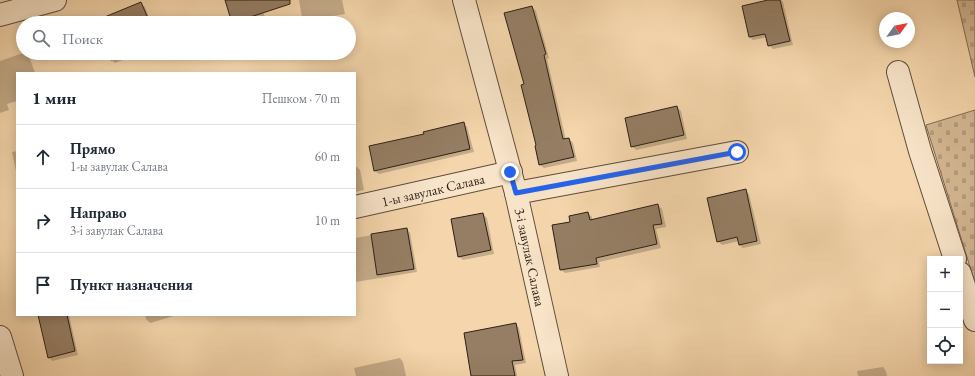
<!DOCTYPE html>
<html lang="ru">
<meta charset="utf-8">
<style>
:root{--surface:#fff;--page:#f6f6f7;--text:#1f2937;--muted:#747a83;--line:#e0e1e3}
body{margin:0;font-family:"EB Garamond",serif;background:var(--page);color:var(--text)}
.controls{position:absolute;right:12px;bottom:12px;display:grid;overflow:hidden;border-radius:0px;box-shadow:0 2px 10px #0003}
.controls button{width:36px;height:36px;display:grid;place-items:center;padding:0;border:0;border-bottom:1px solid var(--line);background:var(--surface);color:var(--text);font:20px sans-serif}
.compass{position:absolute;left:879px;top:12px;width:36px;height:36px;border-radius:50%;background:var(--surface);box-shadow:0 2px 10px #0003;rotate:57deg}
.stop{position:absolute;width:12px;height:12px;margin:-9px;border:3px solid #2563eb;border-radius:50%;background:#fff}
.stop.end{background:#2563eb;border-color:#fff;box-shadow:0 1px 4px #0008}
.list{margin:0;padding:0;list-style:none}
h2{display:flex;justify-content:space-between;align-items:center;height:52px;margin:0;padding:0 16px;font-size:17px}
h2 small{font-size:13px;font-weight:400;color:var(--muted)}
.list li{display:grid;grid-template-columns:26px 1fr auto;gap:12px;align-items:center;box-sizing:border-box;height:64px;padding:0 16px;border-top:1px solid var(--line)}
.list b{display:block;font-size:15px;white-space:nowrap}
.list p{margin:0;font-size:13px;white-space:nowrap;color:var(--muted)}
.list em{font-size:13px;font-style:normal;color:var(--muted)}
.icon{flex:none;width:22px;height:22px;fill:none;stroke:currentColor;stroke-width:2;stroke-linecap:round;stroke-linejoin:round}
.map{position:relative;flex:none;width:975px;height:376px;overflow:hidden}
.search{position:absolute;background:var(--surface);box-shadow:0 2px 10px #0003;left:16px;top:16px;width:340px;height:44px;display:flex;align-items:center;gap:10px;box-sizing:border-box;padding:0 14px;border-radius:22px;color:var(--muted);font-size:15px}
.panel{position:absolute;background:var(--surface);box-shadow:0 2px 10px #0003;left:16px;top:72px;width:340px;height:244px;border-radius:0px}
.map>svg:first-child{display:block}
</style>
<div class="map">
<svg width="975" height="376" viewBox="0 0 975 376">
<defs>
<pattern id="cemetery-stones" width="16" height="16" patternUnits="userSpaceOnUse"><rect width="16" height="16" fill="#d3b792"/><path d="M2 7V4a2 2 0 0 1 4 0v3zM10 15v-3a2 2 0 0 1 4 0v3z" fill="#b59d7d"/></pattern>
</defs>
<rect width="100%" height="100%" fill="#f5d6ac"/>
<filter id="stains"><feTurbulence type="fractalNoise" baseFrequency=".005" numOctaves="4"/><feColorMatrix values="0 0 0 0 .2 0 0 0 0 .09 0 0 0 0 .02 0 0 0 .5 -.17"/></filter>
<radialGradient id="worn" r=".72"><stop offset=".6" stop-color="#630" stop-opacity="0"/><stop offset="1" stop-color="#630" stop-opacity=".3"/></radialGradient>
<g fill="url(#cemetery-stones)" stroke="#806b54">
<polygon points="957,0 975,0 975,77"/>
<polygon points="975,110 975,283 926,125"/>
</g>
<g fill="#0003">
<polygon points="226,0 259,0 265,17 247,23 233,23"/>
<polygon points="299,0 342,0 345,14 306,21 302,18"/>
<polygon points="773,0 781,0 783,2 793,45 773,49 769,45 767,37 753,40 749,37"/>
<polygon points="141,4 145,7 151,23 97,23"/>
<polygon points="532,7 536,11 549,58 547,59 566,140 569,139 573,143 577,161 544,168 540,165 525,85"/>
<polygon points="23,53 26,53 29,56 35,73 17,73 17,101 7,104 9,110 0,113 0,61"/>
<polygon points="109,53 141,53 115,63 111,60"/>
<polygon points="677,107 681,111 687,139 636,150 632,146"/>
<polygon points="463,123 467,127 474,152 379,174 375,171 425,135"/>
<polygon points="17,151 17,176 12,152"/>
<polygon points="355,167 357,167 360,170 364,190 355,192"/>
<polygon points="745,190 749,194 761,244 743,248 739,245 739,241 722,245 718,241"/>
<polygon points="658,205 662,209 666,227 656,229 661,248 599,262 600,267 565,273 561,270 571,223 588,213 592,217 592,221"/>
<polygon points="483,214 487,218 494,254 463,260 459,257"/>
<polygon points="407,229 410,233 417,272 355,282 355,238"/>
<polygon points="39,315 69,315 78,355 52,361 49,357"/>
<polygon points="145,315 177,315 150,323 146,319"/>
<polygon points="516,324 519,328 526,363 515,365 517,376 472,376"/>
<polygon points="400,358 403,362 406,376 356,376 354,368"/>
<polygon points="883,367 886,371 887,376 858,376 857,371"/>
</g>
<g fill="#957e64" stroke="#2c1f16">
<polygon points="225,0 290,0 290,4 232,23"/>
<polygon points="768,0 780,0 790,41 768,46 765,34 749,37 742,6"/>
<polygon points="141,2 150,23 96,23 95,21"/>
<polygon points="532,6 546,54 544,55 563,139 569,138 574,157 539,165 535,146 536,145 521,85 524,84 504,13"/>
<polygon points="108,53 128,53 111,60"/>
<polygon points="677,106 684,135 631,147 625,118"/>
<polygon points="464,122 470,149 374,171 369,146 424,134 423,132"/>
<polygon points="746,189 757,241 739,245 737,237 717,242 707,198"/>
<polygon points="658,204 662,224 653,225 657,244 596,258 597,264 560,270 552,225 570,222 569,216 588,212 590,220"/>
<polygon points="483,213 491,250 458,257 451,219"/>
<polygon points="407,228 414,269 377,275 371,234"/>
<polygon points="38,315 67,315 75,351 48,358"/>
<polygon points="516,323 523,360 512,361 515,376 471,376 464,333"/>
</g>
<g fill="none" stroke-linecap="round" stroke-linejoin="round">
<defs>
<g id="minor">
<polyline points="464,0 516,193 557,376"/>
<polyline points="0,15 55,0"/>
<polyline points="898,72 920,151 955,259"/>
<polyline points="516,193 737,152"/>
<polyline points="355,207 511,172"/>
<polyline points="960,273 975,320"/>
</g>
<polyline id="tertiary" points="0,337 12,376"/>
</defs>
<use href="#minor" stroke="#5e4d3c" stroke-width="24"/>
<use href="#tertiary" stroke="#5e4d3c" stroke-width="24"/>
<use href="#minor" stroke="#f8e4c9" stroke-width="22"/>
<use href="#tertiary" stroke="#f8e4c9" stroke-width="22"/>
</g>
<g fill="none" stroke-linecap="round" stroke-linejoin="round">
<polyline stroke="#2563eb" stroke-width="5" points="510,172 516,193 737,152"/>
</g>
<g text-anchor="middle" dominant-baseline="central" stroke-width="3.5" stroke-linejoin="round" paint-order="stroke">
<g font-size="14" fill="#2c1f16" stroke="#f8e4c9">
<text transform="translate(433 190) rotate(-13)">1-ы завулак Салава</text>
<text transform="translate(530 257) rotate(78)">3-і завулак Салава</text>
</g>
</g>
<rect width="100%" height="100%" filter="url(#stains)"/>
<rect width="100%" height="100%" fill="url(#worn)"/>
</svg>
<div class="controls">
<button>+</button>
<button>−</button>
<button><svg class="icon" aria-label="locate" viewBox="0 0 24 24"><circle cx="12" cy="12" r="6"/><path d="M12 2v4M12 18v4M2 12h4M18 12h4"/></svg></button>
</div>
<svg class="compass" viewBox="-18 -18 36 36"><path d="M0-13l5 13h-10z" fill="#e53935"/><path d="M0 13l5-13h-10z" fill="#747a83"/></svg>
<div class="stop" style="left:737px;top:152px"></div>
<div class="stop end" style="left:510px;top:172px"></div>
<div class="search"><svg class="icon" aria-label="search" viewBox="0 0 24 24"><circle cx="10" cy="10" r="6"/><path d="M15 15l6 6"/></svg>Поиск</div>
<section class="panel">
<h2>1 мин<small>Пешком · 70 m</small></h2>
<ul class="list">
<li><svg class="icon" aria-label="ahead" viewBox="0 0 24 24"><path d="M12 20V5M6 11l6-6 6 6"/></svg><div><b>Прямо</b><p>1-ы завулак Салава</p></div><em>60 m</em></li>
<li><svg class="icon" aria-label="right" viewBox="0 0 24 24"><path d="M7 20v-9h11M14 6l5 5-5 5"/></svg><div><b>Направо</b><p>3-і завулак Салава</p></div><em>10 m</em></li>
<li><svg class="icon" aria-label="arrive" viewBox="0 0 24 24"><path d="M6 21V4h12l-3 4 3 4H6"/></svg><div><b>Пункт назначения</b></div></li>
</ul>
</section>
</div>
